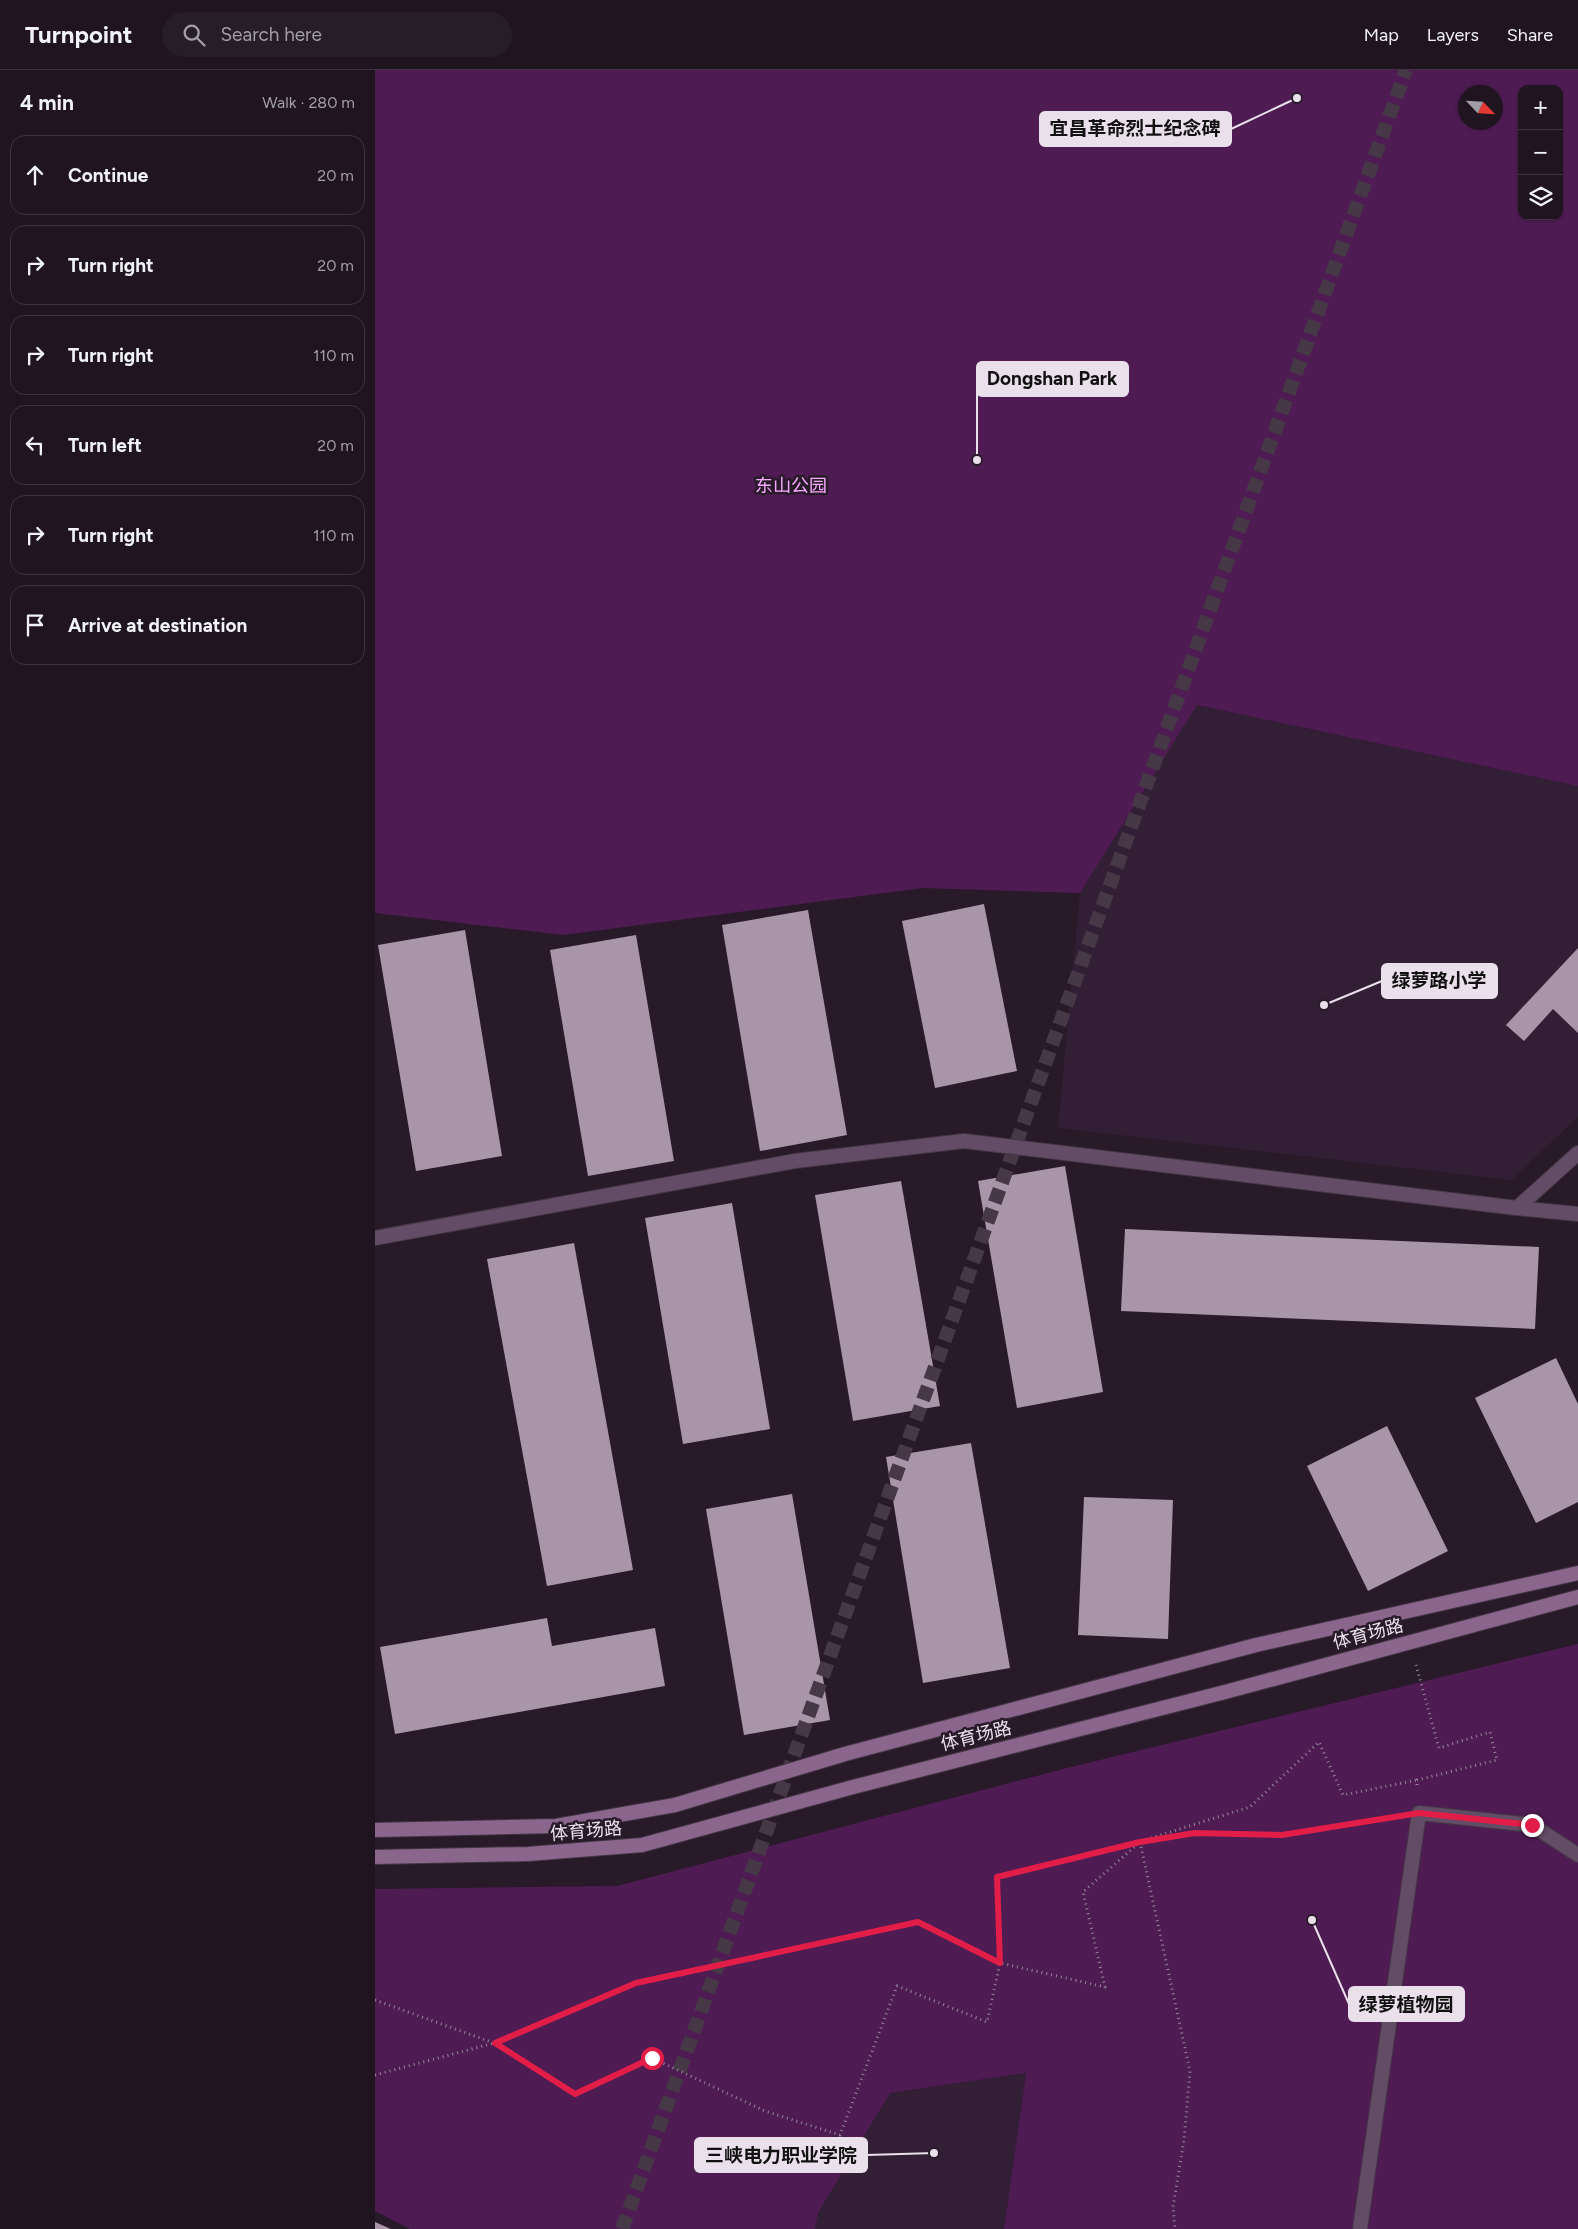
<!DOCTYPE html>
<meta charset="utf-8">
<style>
:root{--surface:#1f1420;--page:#271d29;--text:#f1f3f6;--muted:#a19ea5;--line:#3c333e}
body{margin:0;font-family:Figtree,"Noto Sans SC",sans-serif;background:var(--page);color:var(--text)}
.controls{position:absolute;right:15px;top:15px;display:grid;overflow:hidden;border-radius:10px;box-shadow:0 1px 4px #0004}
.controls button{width:45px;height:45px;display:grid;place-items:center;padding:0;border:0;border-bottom:1px solid var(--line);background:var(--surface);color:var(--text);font:25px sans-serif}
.compass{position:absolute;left:1083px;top:15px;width:45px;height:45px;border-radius:50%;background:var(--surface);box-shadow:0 1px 4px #0004;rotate:115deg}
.stop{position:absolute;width:15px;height:15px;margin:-11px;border:4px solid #e11d48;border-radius:50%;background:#fff}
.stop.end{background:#e11d48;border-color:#fff;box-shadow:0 1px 5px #0008}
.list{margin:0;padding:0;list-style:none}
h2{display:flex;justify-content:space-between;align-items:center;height:65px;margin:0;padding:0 20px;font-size:21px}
h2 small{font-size:16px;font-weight:400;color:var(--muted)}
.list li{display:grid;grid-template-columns:32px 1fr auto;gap:15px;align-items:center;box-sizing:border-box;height:80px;margin:0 10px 10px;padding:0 10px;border:1px solid var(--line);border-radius:15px}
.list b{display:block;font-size:19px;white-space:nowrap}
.list em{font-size:16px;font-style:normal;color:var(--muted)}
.icon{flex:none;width:28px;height:28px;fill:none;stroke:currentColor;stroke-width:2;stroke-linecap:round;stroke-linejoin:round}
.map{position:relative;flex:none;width:1203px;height:2159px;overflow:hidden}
header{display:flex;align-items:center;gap:30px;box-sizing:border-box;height:70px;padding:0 25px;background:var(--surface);border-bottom:1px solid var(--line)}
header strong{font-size:24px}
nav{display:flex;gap:28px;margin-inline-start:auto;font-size:18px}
.search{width:350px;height:45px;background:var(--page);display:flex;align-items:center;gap:12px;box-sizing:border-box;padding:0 18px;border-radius:28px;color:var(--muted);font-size:19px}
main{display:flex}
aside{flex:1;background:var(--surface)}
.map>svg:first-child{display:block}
</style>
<header>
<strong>Turnpoint</strong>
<div class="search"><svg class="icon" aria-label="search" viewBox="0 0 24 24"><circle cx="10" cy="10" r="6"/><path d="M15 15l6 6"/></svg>Search here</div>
<nav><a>Map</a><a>Layers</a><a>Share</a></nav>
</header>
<main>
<aside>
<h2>4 min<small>Walk · 280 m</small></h2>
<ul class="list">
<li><svg class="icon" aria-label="ahead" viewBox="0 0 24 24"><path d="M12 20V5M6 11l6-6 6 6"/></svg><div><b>Continue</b></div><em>20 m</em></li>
<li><svg class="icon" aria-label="right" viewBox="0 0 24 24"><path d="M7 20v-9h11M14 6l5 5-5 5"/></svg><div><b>Turn right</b></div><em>20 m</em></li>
<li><svg class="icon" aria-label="right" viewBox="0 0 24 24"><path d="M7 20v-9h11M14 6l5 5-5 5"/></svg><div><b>Turn right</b></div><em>110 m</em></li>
<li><svg class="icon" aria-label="left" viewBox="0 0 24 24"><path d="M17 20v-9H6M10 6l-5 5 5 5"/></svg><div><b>Turn left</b></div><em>20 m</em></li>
<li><svg class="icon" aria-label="right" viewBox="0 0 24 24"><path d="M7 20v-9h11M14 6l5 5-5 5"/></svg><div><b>Turn right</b></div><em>110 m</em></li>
<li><svg class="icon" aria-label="arrive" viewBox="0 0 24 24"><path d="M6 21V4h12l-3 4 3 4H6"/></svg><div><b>Arrive at destination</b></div></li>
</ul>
</aside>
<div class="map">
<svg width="1203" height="2159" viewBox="0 0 1203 2159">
<rect width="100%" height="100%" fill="#291a2a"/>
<g fill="#331f35">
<polygon points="821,635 1203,716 1203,1047 1136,1110 683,1058 705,823"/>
<polygon points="651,2003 629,2159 440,2159 443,2143 515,2023"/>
</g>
<g fill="#4e1c53" fill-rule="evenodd">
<path d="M0 0H1203V716L822 635 705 823 548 818 188 865 0 843ZM1147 19H1184V146H1147ZM1120 22V52H1090V22Z"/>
<polygon points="1203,1574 1203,2159 629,2159 651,2003 515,2023 443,2143 440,2159 35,2159 0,2141 0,1819 242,1816 692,1698"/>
</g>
<g fill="#a995aa">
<polygon points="609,834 642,1001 560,1018 527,851"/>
<polygon points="433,840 472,1065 385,1081 347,855"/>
<polygon points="90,860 127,1086 41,1101 3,875"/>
<polygon points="261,865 299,1091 213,1106 175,880"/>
<polygon points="1203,878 1203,963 1178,939 1149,971 1131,955"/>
<polygon points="690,1096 728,1322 642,1338 603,1111"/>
<polygon points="526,1111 565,1336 478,1351 440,1125"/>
<polygon points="357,1133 395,1359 308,1374 270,1148"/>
<polygon points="750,1159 1164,1177 1160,1259 746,1241"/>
<polygon points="199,1173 258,1500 172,1516 112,1189"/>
<polygon points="1181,1288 1203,1334 1203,1432 1161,1453 1100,1328"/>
<polygon points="1012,1356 1073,1481 993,1521 932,1396"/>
<polygon points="596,1373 635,1598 548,1613 511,1387"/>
<polygon points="417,1424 455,1650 369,1665 331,1439"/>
<polygon points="709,1427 798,1430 793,1569 703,1565"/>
<polygon points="172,1548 177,1576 280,1558 290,1616 20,1664 5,1577"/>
<polygon points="0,2152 16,2159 0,2159"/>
</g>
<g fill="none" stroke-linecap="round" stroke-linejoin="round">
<polyline stroke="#463847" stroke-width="14" stroke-dasharray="14 7" stroke-linecap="butt" points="247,2159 1031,0"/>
<defs>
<polyline id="service" points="985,2159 1044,1743 1157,1755 1203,1785"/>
<g id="minor">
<polyline points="1142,1138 1203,1083"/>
<polyline points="0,1168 420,1091 589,1071 1142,1138 1203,1144"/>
</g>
<g id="secondary">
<polyline points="0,1760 181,1756 300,1735 470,1684 881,1575 1203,1503"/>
<polyline points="0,1787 153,1784 267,1775 478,1717 850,1622 1203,1527"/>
</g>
</defs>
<use href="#service" stroke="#443645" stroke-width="16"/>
<use href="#minor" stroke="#443645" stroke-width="16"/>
<use href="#secondary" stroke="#443645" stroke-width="16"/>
<g stroke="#938794" stroke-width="3" stroke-dasharray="1 4" stroke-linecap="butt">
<polyline points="1041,1595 1064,1678 1115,1662 1122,1690 1042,1710 1042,1718"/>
<polyline points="776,1768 875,1737 944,1672 968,1725 1042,1710"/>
<polyline points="765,1772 815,2001 809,2070 798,2137 800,2159"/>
<polyline points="0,1930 119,1973 200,2024 277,1988 390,2041 465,2065 522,1916 612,1952 625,1893 622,1807 763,1772"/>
<polyline points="0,2005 119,1973 261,1913 543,1852 625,1893 730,1917 708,1822 765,1772 820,1763 907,1765 1020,1747"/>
</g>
<use href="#service" stroke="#634d66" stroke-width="14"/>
<use href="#minor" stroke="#634d66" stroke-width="14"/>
<use href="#secondary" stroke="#8a668d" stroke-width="14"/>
</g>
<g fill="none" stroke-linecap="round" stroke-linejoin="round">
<polyline stroke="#e11d48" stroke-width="6" points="277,1988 200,2024 120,1973 261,1913 543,1852 625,1893 622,1807 765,1772 820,1763 907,1765 1044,1743 1157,1755"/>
</g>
<g text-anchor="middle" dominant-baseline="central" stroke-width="5" stroke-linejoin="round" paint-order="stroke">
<g font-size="18" fill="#f6abfe" stroke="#291a2a">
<text x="416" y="416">东山公园</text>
</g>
<g font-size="18" fill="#eae0eb" stroke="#291a2a">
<text transform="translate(993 1564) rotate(-15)">体育场路</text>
<text transform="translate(601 1666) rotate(-14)">体育场路</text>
<text transform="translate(211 1761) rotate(-5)">体育场路</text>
</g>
</g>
<path fill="none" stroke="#eae0eb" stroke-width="2" d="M922 28L856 59M602 390L602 309M949 935L1007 911M937 1850L974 1934M559 2083L492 2085"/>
<g fill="#eae0eb" stroke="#291a2a" stroke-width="2">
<circle cx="922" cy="28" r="5"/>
<circle cx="602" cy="390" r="5"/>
<circle cx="949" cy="935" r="5"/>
<circle cx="937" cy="1850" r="5"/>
<circle cx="559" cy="2083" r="5"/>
</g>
<g fill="#eae0eb" stroke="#eae0eb" stroke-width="2">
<rect x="665" y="42" width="191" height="34" rx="5"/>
<rect x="602" y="292" width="151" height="34" rx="5"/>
<rect x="1007" y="894" width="115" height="34" rx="5"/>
<rect x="974" y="1917" width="115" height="34" rx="5"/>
<rect x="320" y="2068" width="172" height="34" rx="5"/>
</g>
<g font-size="19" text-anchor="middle" font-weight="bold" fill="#111">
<text x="760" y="65">宜昌革命烈士纪念碑</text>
<text x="677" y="315">Dongshan Park</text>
<text x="1064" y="917">绿萝路小学</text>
<text x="1031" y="1941">绿萝植物园</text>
<text x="406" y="2092">三峡电力职业学院</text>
</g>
</svg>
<div class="controls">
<button>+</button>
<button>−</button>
<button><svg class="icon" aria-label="layers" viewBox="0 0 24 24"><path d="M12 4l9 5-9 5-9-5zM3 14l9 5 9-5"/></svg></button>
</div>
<svg class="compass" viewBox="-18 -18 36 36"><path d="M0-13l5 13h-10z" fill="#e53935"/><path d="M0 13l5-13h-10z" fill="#a19ea5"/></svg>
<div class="stop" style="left:277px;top:1988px"></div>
<div class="stop end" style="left:1157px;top:1755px"></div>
</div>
</main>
